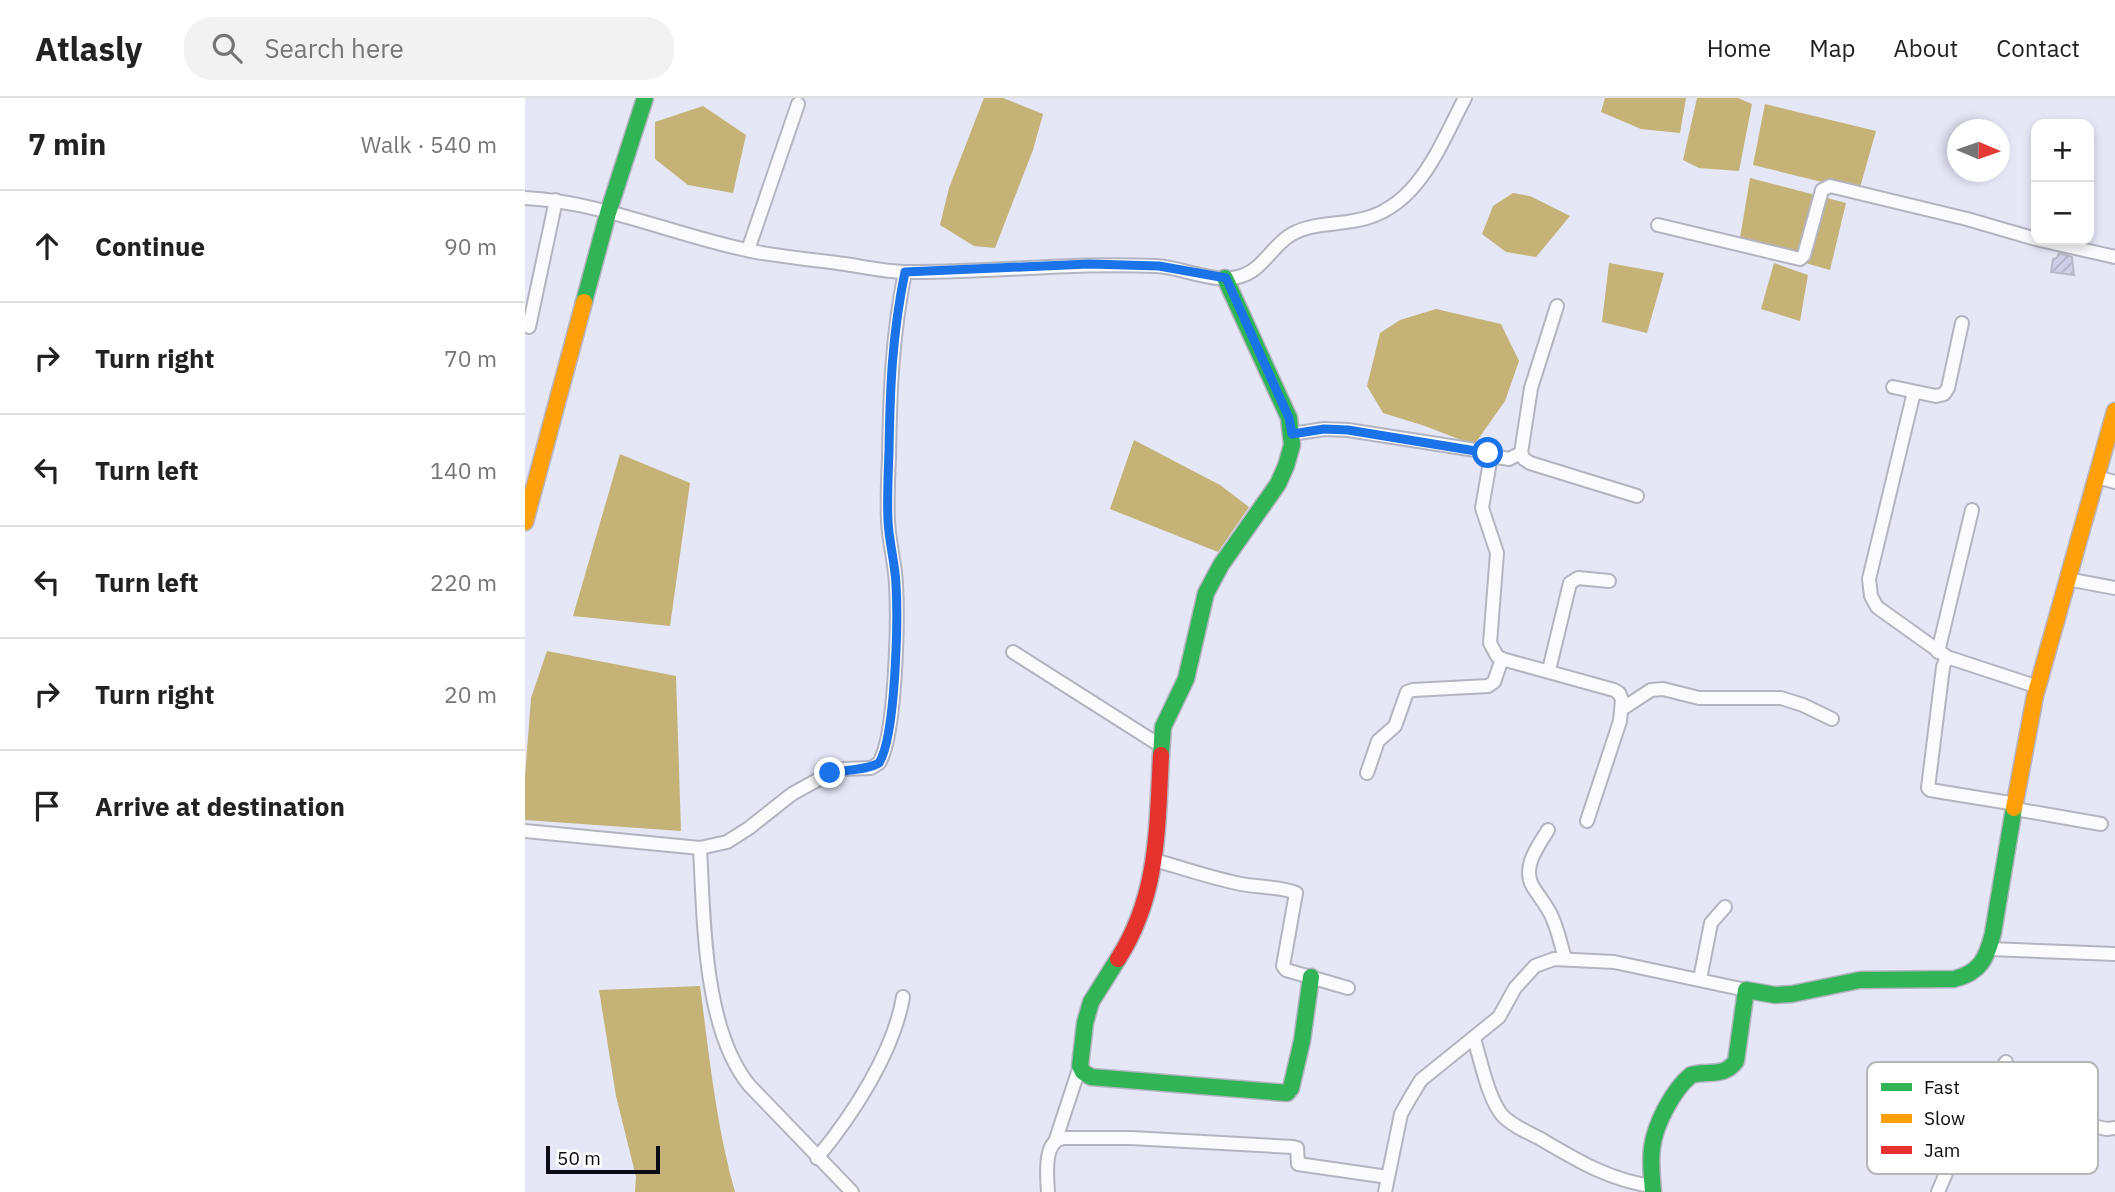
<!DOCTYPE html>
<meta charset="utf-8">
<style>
:root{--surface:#fff;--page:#f2f2f2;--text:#222;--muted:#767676;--line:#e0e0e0}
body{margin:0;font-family:"IBM Plex Sans",sans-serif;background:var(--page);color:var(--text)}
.controls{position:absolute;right:21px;top:21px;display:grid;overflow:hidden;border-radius:14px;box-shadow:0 4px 10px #0003}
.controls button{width:63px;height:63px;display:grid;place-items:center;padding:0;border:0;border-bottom:2px solid var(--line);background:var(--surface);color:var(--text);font:35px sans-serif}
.compass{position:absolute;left:1422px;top:21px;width:63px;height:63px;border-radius:50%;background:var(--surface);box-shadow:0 4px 10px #0003;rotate:92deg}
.scale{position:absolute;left:21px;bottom:18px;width:114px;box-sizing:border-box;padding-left:7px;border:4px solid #0a0b14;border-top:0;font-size:19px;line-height:24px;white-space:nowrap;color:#0a0b14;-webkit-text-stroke:5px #fff;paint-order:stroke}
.stop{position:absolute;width:21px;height:21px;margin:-16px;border:5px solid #1a73e8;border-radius:50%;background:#fff}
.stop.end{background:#1a73e8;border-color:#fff;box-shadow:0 2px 7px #0008}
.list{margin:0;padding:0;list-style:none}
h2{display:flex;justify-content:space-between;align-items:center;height:91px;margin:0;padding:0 28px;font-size:30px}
h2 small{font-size:23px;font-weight:400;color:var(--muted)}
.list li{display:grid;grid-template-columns:46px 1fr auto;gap:21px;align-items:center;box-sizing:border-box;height:112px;padding:0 28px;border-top:2px solid var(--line)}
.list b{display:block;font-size:26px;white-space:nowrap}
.list em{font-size:23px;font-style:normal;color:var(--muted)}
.icon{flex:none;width:38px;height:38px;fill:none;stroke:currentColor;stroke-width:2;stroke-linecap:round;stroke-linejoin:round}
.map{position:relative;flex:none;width:1590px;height:1094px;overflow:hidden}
header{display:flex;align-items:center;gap:42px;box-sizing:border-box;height:98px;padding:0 35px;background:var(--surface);border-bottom:2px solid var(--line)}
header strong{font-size:33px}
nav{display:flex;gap:38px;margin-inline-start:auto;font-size:24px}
.search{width:490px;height:63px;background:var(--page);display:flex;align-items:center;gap:18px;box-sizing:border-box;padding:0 24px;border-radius:28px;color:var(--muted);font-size:26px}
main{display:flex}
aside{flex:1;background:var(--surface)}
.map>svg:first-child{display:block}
</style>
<header>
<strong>Atlasly</strong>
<div class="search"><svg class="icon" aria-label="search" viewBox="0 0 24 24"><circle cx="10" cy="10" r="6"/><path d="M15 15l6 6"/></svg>Search here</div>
<nav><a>Home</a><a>Map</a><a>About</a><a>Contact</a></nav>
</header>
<main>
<aside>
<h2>7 min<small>Walk · 540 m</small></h2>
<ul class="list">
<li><svg class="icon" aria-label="ahead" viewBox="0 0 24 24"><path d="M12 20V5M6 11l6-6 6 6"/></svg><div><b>Continue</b></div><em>90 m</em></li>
<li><svg class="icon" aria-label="right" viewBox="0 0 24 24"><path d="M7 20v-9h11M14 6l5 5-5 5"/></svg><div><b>Turn right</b></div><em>70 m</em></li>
<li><svg class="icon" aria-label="left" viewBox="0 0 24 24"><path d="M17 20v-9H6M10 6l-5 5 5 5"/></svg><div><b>Turn left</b></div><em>140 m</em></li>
<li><svg class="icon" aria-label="left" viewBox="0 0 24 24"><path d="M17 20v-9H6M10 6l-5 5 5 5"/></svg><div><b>Turn left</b></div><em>220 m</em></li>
<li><svg class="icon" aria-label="right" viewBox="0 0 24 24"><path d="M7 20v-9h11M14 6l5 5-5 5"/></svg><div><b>Turn right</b></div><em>20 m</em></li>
<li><svg class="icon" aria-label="arrive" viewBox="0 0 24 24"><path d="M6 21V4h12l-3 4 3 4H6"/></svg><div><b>Arrive at destination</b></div></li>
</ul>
</aside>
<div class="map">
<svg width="1590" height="1094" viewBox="0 0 1590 1094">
<defs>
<pattern id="building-hatch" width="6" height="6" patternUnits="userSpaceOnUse" patternTransform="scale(1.75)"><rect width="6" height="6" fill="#cfd0e7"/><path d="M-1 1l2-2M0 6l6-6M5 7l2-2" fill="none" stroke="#b0b1c5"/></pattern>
</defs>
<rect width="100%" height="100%" fill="#e5e6f6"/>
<g fill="#c4b277">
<polygon points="459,0 478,0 518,16 508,52 470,150 449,148 415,127 424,90"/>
<polygon points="1080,0 1161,0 1155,35 1116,31 1076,14"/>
<polygon points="1172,0 1213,0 1227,6 1214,73 1174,70 1158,62"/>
<polygon points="1240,6 1351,33 1334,93 1228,67"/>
<polygon points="178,8 221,37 208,95 163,87 130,61 130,24"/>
<polygon points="1225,80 1321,105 1305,172 1214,146"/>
<polygon points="988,95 1005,98 1045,118 1011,159 981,154 957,136 968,108"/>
<polygon points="1084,165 1139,175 1122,235 1077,224"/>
<polygon points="1249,165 1283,177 1275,223 1236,211"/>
<polygon points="911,211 976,226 994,263 980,303 949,347 900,328 858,315 842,288 855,235 875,222"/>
<polygon points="609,342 695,387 724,409 693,454 585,411"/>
<polygon points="95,356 165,385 145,528 48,518"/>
<polygon points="22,553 151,578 156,733 0,722 0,679 6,600"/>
<path d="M175 888C184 956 191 1027 210 1094H110L111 1079 91 998 74 892Z"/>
</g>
<polygon fill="url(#building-hatch)" stroke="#b8b9c6" stroke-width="2" points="1534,155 1547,159 1549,177 1526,174 1528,161 1532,160"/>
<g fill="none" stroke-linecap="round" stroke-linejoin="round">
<defs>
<g id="street">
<path d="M0 100C79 104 153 139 231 154 260 159 290 162 320 166 340 169 362 174 383 174 465 175 548 164 631 168 658 169 692 188 719 177 738 170 749 146 767 136 787 125 811 127 833 122 893 111 915 47 940 0"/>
<polyline points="1133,127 1275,161 1279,157 1297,92 1305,88 1442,121 1511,141"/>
<polyline points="1515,142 1590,159"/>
<polyline points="223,152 273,6"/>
<polyline points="4,229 31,102"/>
<polyline points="1368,289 1411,298 1419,296 1423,290 1437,225"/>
<polyline points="1389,294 1344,481 1346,498 1352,509 1422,559"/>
<polyline points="767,336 799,331 823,332 957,353 966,358 957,410 972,455 965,545 972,558 977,561 1089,592 1094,595 1097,602 1095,623 1062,723"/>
<polyline points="996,355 999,361 1005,365 1112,398"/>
<polyline points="966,358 984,361 996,355 1006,290 1032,208"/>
<polyline points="1572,379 1590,384"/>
<polyline points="1542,481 1590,490"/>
<polyline points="488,554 636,648"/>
<polyline points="1413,554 1447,412"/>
<polyline points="1024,572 1045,485 1053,480 1084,483"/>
<polyline points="1097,611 1126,592 1138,591 1174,600 1256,600 1278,607 1307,621"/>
<polyline points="842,675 853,643 870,628 882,594 888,592 963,588 969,584 977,561"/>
<polyline points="1491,706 1405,692 1403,690 1418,569 1422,559 1513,589"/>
<polyline points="1490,711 1576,726"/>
<path d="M1023 732C1014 747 997 768 1007 787 1013 798 1022 807 1027 819 1033 832 1036 847 1040 861"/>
<path d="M0 733 175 750 202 744 224 730 267 696 305 675 319 671 346 670 354 665C371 638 373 522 371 486 370 465 364 444 363 423 362 402 363 380 364 359 365 293 367 239 380 174"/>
<path d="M175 750C179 821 178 930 224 987L327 1094"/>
<path d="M629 762C658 770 686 780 716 786 730 789 759 789 771 795L758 868 761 872 823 890"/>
<polyline points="1464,851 1590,856"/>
<polyline points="1175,881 1186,825 1200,809"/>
<path d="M949 941C956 963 963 1000 977 1017 986 1027 1002 1034 1014 1040 1050 1061 1085 1083 1128 1088"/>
<polyline points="1553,1025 1582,1031 1590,1030"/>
<polyline points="531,1041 555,968"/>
<path d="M292 1060C328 1017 369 953 378 899"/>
<path d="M523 1094C522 1078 518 1043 538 1040H606L768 1049 772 1050 773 1066 863 1079"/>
<polyline points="860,1094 876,1016 885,1000 896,982 974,919 990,890 1010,868 1029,861 1089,864 1221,892"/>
<path d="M1413 1094C1419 1080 1425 1067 1429 1053 1438 1025 1439 992 1462 972L1476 971 1481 964"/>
</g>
<g id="fast">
<polyline points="59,204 83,115 120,0"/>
<polyline points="636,657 638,629 661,581 681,495 696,467 753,386 761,368 767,347 764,320 700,180"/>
<polyline points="593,861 566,904 560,925 555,968 558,974 566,979 762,995 766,990 777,943 786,879"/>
<path d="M1128 1094C1127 1079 1125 1064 1127 1050 1130 1026 1148 992 1166 977 1183 972 1199 980 1211 963L1221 892 1250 897 1267 896 1335 882 1429 881C1455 875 1462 860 1468 835L1489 710"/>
</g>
<g id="slow">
<polyline points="0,424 59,204"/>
<polyline points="1489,710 1510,598 1590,313"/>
</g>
<path id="jam" d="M593 861C634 797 632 730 636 657"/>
</defs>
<use href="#street" stroke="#b4b4c1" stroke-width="16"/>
<use href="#fast" stroke="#b4b4c1" stroke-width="19"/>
<use href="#slow" stroke="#b4b4c1" stroke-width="19"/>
<use href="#jam" stroke="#b4b4c1" stroke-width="19"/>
<use href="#street" stroke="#fbfbfe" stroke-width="12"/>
<use href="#fast" stroke="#30b455" stroke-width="16"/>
<use href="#slow" stroke="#ff9f0a" stroke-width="16"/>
<use href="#jam" stroke="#e5322d" stroke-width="16"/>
</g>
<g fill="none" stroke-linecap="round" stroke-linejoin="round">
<path stroke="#1a73e8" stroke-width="9" d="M305 675C321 671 340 673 354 665 371 638 373 521 371 486 370 465 364 444 363 423 362 400 363 377 364 354 365 290 367 237 380 174L564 166 634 168 701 180 764 320 767 336 799 331 823 332 963 355"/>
</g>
<rect x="1342" y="964" width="231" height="112" rx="10" fill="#fff" stroke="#b6b6b8" stroke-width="2"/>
<rect x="1356" y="985" width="31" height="8" fill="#30b455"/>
<rect x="1356" y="1016" width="31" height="9" fill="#ff9f0a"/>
<rect x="1356" y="1048" width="31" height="8" fill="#e5322d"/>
<g font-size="19" fill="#0a0b14">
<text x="1399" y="996">Fast</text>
<text x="1399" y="1027">Slow</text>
<text x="1399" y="1059">Jam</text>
</g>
</svg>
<div class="controls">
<button>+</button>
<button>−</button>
</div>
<svg class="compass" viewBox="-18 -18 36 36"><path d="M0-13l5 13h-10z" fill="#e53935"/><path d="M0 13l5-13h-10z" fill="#767676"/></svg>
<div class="scale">50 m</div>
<div class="stop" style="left:963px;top:355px"></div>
<div class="stop end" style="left:305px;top:675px"></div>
</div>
</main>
